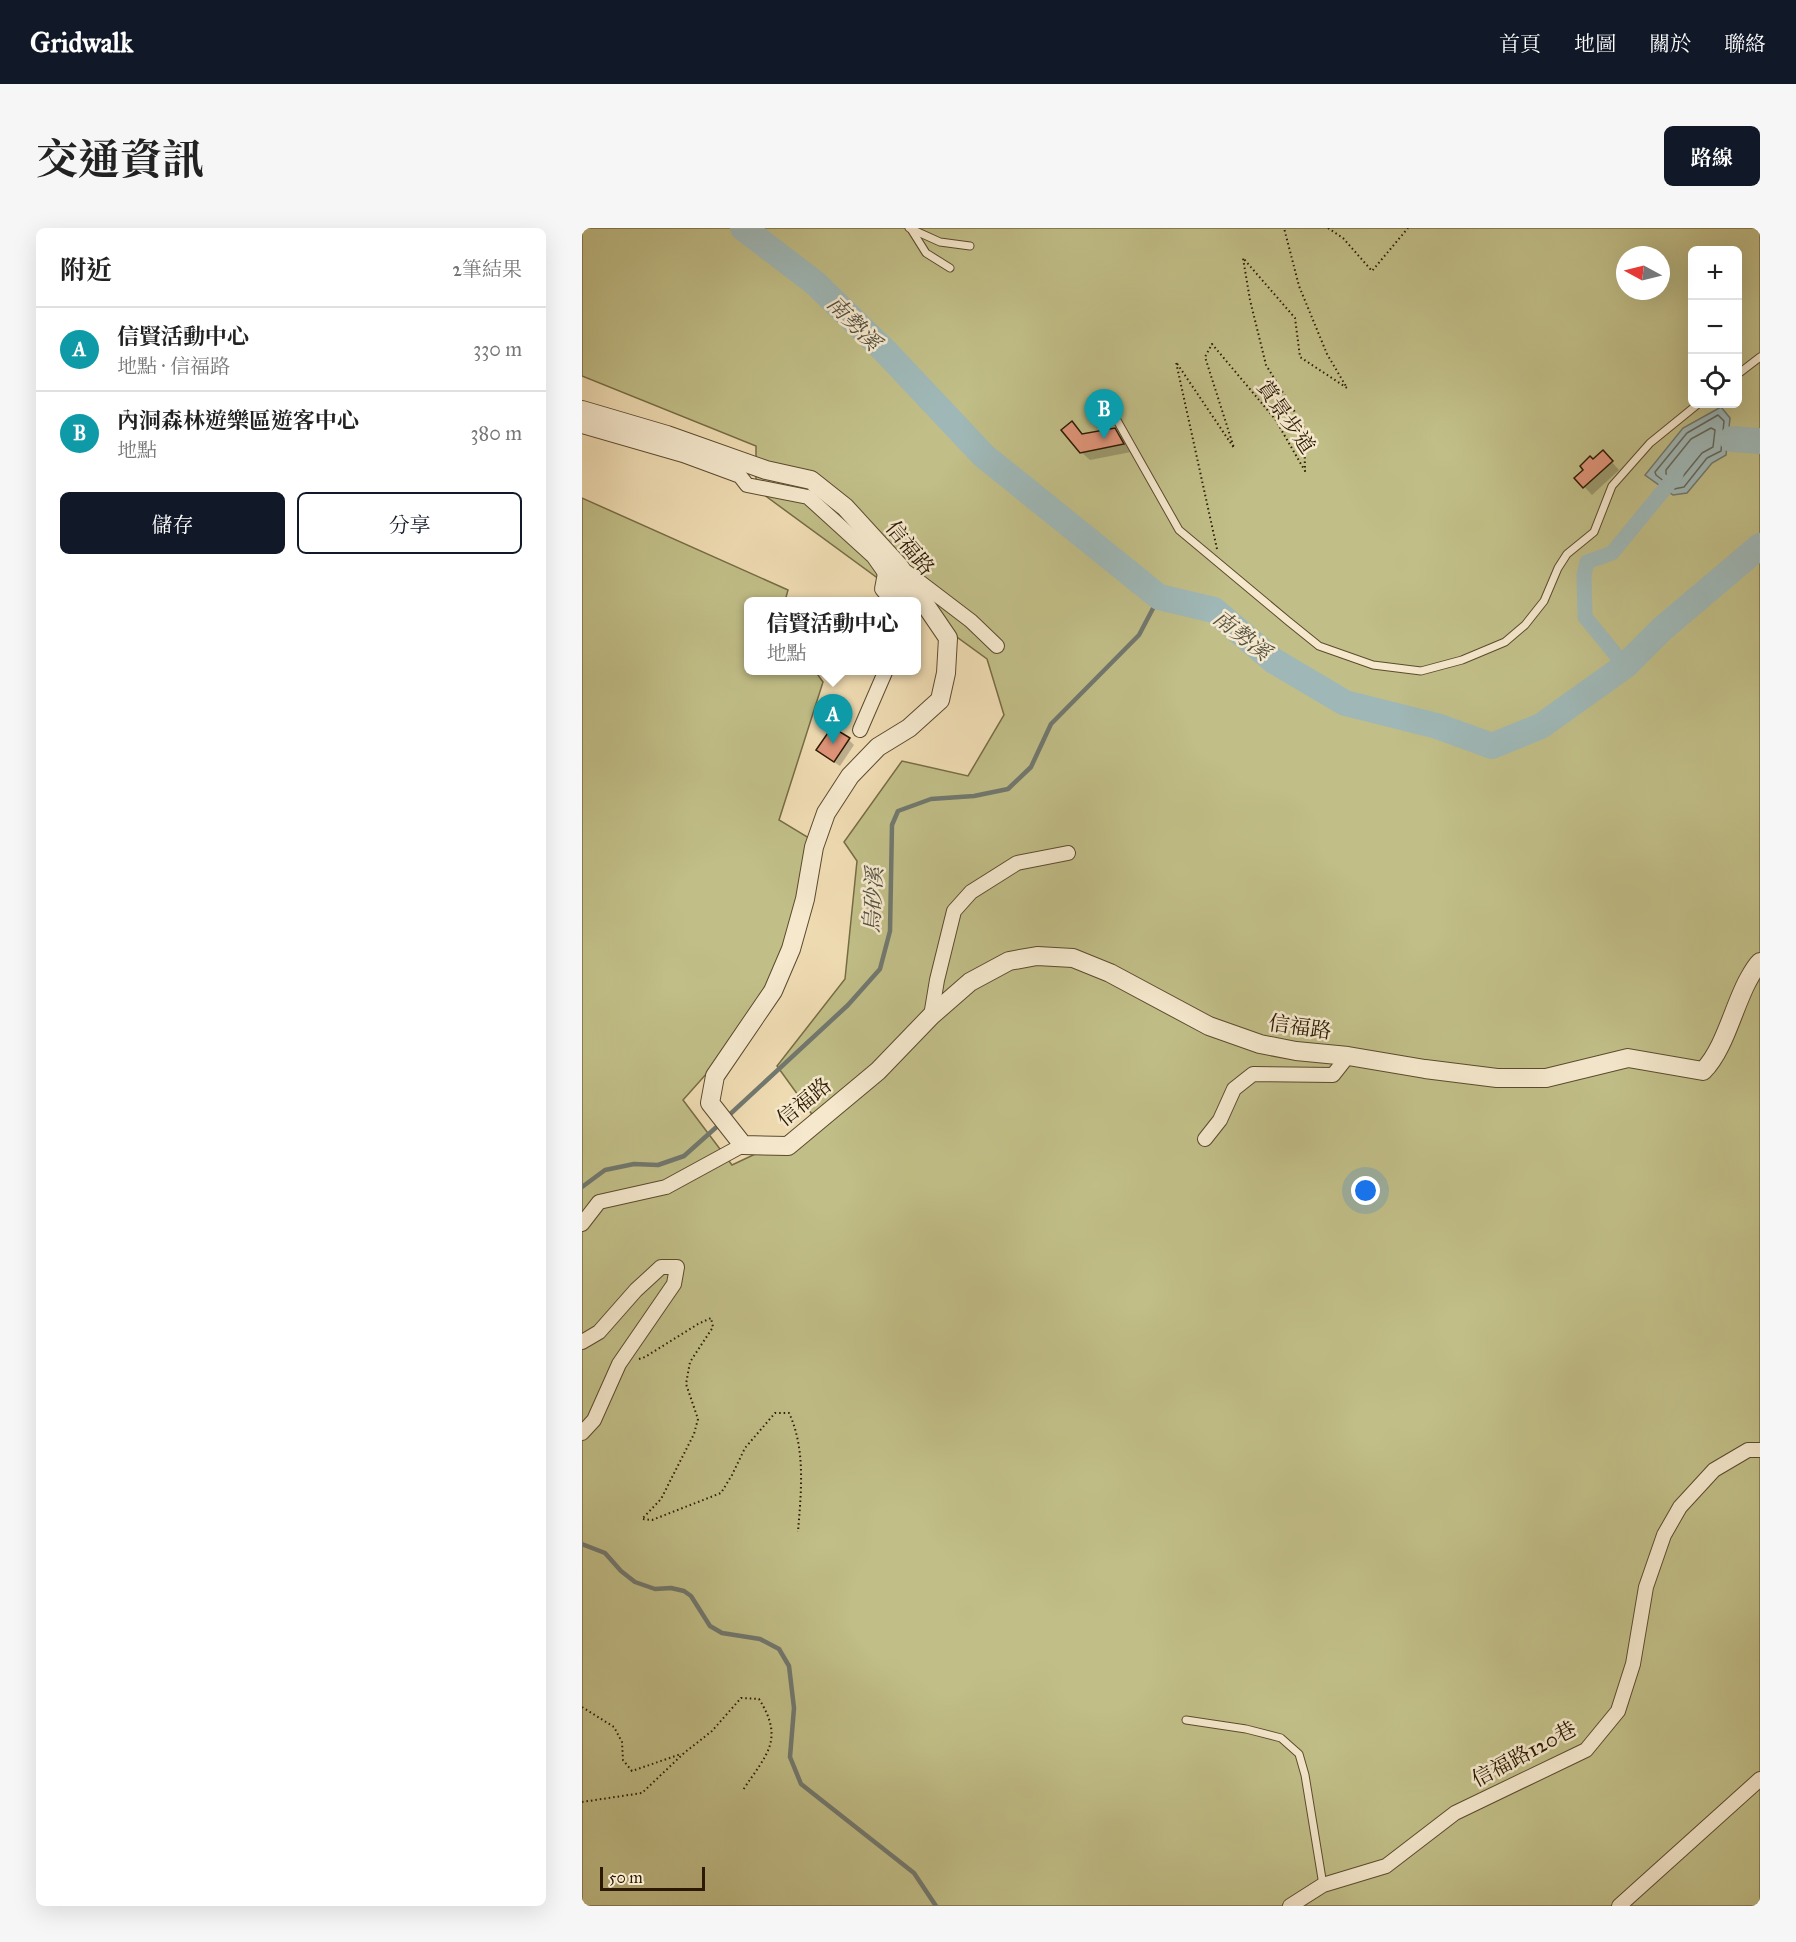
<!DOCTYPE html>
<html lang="zh-TW">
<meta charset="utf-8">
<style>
:root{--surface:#fff;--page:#f6f6f6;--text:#222;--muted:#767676;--line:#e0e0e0;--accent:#111827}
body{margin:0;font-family:"IM FELL Great Primer","Noto Serif TC",serif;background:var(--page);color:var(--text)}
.controls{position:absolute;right:18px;top:18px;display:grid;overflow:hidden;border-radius:9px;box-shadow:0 6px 24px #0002}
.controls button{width:54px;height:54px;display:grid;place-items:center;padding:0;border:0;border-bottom:2px solid var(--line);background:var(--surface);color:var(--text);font:30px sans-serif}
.compass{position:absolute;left:1034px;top:18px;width:54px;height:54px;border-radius:50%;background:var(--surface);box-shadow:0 6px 24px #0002;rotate:277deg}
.scale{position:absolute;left:18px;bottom:15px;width:105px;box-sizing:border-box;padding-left:6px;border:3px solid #2b1902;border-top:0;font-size:16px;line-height:21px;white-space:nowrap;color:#2b1902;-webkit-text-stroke:4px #f5e8cd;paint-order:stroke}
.you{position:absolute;left:784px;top:963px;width:21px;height:21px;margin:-15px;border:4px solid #fff;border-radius:50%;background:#1a73e8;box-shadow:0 0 0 9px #1a73e833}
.badge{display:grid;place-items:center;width:39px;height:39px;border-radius:50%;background:var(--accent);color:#fff;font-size:20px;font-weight:700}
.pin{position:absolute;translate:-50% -50px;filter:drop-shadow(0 2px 3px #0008)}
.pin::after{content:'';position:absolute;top:32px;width:21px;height:18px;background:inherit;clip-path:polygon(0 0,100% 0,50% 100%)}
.popup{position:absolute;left:162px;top:369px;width:177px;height:78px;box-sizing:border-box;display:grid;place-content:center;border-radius:9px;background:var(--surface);filter:drop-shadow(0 2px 4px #0005);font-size:20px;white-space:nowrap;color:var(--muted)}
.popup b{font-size:22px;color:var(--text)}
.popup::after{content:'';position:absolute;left:50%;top:100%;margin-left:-12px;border:12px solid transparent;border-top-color:var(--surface)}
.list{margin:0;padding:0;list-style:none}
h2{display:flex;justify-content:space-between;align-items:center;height:78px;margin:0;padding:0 24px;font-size:26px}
h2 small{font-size:20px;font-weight:400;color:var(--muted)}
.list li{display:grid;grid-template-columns:39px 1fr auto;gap:18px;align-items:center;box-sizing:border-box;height:84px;padding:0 24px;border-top:2px solid var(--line)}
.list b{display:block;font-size:22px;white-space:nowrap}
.list p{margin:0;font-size:20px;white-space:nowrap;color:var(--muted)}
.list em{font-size:20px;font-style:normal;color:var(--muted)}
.actions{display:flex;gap:12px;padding:18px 24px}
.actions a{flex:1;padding:14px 0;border:2px solid var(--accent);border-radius:9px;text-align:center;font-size:21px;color:var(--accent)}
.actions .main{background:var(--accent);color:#fff}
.icon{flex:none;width:33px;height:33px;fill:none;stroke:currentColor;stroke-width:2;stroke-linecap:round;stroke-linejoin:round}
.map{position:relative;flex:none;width:1178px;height:1678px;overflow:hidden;border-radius:9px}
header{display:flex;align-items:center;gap:36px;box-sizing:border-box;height:84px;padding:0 30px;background:var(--accent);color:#fff}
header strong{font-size:28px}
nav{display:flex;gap:33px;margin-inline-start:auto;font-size:21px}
.intro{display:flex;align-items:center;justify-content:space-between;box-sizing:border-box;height:144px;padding:0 36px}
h1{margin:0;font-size:42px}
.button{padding:15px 27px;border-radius:9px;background:var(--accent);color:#fff;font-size:21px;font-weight:700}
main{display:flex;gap:36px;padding:0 36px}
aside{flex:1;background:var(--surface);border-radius:9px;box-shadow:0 6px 24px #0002}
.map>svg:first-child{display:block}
</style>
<header>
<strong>Gridwalk</strong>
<nav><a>首頁</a><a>地圖</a><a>關於</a><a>聯絡</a></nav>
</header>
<div class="intro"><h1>交通資訊</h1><a class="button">路線</a></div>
<main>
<aside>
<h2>附近<small>2筆結果</small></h2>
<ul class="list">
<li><span class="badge" style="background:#0f9aa8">A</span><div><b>信賢活動中心</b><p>地點 · 信福路</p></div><em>330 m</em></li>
<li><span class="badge" style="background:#0f9aa8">B</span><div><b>內洞森林遊樂區遊客中心</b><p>地點</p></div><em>380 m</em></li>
</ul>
<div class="actions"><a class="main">儲存</a><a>分享</a></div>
</aside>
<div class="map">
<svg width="1178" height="1678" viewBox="0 0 1178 1678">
<rect width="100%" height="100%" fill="#efdbb2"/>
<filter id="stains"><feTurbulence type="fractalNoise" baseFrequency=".00333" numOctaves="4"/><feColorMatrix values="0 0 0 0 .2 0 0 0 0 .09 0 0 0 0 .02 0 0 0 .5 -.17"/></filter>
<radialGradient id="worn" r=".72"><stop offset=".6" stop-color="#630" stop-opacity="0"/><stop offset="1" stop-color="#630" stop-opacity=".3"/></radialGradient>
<path fill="#c1be87" stroke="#766c44" stroke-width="1.5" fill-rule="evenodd" d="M0 0H1178V1678H0V270L206 362 203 373 167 374V442L233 443 241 454 197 592 237 616 192 770 101 872 150 937 237 896 195 838 263 751 275 633 262 614 320 533 386 548 422 487 405 431 335 380V374L327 373 174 261V218L0 148ZM1110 22H1156V176H1110ZM1043 27H1079V63H1043Z"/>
<polygon fill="#9fb8b7" stroke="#71786f" stroke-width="1.5" points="1139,179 1148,190 1144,227 1130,235 1105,265 1091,267 1063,247 1101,200"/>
<g fill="#0003">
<polygon points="490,195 501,207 532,201 541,210 549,224 508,232 499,224"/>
<polygon points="1021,224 1037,242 1010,267 994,250"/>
<polygon points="267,512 272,517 258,538 241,527"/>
</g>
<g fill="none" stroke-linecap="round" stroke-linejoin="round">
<g stroke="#65685c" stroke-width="1.5">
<polygon points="1136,187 1142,193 1139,223 1125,230 1102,259 1092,261 1074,247 1073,244 1105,205"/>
<polygon points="1129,200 1133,202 1131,219 1120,225 1098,252 1094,253 1084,246 1084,242 1109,211"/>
</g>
<g stroke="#71786f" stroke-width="4.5">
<polyline points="145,889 266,777 298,741 308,703 310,597 316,583 349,571 392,568 426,561 449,539 469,496 557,407 577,369"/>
<polyline points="0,959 23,942 52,936 76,937 102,928 139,895"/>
<polyline points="0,1316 23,1325 39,1343 53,1354 73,1361 89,1360 102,1363 109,1368 128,1398 140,1405 178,1411 197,1421 207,1438 212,1480 208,1529 219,1556 332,1645 354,1678"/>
</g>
<polyline stroke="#9fb8b7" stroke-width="15" points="1043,438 1003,389 1002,347 1005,334 1030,325 1094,247"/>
<g stroke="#9fb8b7" stroke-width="26">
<polyline points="161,0 233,55 303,123 402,228 577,369 632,382 692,433 763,475 855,498 910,518 959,498 1043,438 1080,401 1178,318"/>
<polyline points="1150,211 1178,213"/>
</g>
</g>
<g fill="#e09479" stroke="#2b1902" stroke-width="1.5">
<polygon points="490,193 500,206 533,200 542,216 498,225 479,202"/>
<polygon points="1021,222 1031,233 1001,260 992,250 1001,242 998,238 1008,228 1011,231"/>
<polygon points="250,499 268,510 252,534 234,522"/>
</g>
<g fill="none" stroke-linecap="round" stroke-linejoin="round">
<defs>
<g id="service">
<polyline points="327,0 358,14 388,18"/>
<polyline points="329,1 344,25 368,40"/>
<polyline points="1156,146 1178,129"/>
<polyline points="514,173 524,176 532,187 597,302 706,393 737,418 791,437 839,443 880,432 923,414 943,397 962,373 976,340 985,326 1012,304 1030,258 1068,215 1116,176"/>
<polyline points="604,1492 664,1501 699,1510 717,1526 723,1547 741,1657"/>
</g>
<g id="minor">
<polyline points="0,198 101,227 158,248 165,257 226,269 291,328 303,345"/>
<polyline points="326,345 389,393 415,418"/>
<polyline points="311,374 300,361 303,345 317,362 340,373"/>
<polyline points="278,502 304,442"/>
<polyline points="349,788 355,752 372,683 389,664 435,635 486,625"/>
<polyline points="623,911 638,892 652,861 671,846 751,847 766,828"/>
<polyline points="0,996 17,974 84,959 161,917"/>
<polyline points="0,1114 17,1104 54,1062 79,1039 95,1039 92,1056 37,1136 12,1192 0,1205"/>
<polyline points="708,1678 741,1657 804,1638 873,1585 1004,1522 1036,1483 1051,1436 1064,1359 1082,1307 1098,1279 1132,1242 1166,1222 1178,1222"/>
<polyline points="1037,1678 1178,1551"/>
</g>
<path id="tertiary" d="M0 182 85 207 184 242 229 252 263 279 317 338 366 410 364 445 358 472 327 500 296 519 268 548 244 585 232 619 223 671 209 721 191 763 133 848 128 875 161 917 206 918 296 843 349 788 388 754 427 733 455 728 491 730 528 745 627 798 678 816 714 823 766 828 843 841 915 850H964L1046 830 1121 843C1142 822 1151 781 1165 754 1169 747 1172 740 1178 734"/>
</defs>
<use href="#service" stroke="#5c4a2e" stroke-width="9"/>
<use href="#minor" stroke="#5c4a2e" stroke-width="16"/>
<use href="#tertiary" stroke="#5c4a2e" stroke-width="20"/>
<g stroke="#2b1902" stroke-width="2" stroke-dasharray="1.5 3" stroke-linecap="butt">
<polyline points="746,0 761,10 790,43 826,0"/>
<polyline points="635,321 594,134 652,220 623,129 630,116 693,191 723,243 722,199 684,137 668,72 661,30 713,90 718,129 765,160 745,126 717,58 702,0"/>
<path d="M57 1131 63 1129 116 1096 129 1090 131 1099 108 1134 104 1156 116 1191 112 1206 79 1271 60 1291 70 1292 139 1265 150 1247 163 1220 193 1185H207C224 1221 219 1265 216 1304"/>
<polyline points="0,1479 32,1499 40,1514 41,1532 50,1543 99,1526"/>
<path d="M0 1574 60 1565 102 1525 130 1503 159 1470 177 1471C203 1512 184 1527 161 1562"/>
</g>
<use href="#service" stroke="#f5e8cd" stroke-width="7"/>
<use href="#minor" stroke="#f5e8cd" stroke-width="14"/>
<use href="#tertiary" stroke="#f5e8cd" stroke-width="18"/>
</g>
<g text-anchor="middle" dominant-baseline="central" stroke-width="5" stroke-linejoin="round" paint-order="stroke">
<g font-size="21" fill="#2b1902" stroke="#f5e8cd">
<text transform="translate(704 189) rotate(55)">賞景步道</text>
<text transform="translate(328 320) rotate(51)">信福路</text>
<text transform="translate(718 799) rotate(8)">信福路</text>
<text transform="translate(222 874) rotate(-39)">信福路</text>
<text transform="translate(942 1526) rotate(-28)">信福路120巷</text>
</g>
<g font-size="22" font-style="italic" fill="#545141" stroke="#f5e8cd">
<text transform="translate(272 95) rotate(46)">南勢溪</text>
<text transform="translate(660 407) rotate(38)">南勢溪</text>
<text transform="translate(291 672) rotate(-87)">烏砂溪</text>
</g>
</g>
<rect width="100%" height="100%" filter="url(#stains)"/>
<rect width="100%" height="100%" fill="url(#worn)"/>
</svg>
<div class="controls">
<button>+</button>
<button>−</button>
<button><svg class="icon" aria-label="locate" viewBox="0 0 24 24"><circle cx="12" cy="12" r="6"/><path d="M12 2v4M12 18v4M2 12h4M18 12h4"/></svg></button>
</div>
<svg class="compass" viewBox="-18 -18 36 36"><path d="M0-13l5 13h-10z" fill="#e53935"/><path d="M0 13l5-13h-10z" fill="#767676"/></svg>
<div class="scale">50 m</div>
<div class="you"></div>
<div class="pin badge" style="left:251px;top:516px;background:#0f9aa8">A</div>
<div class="popup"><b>信賢活動中心</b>地點</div>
<div class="pin badge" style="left:522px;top:211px;background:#0f9aa8">B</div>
</div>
</main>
